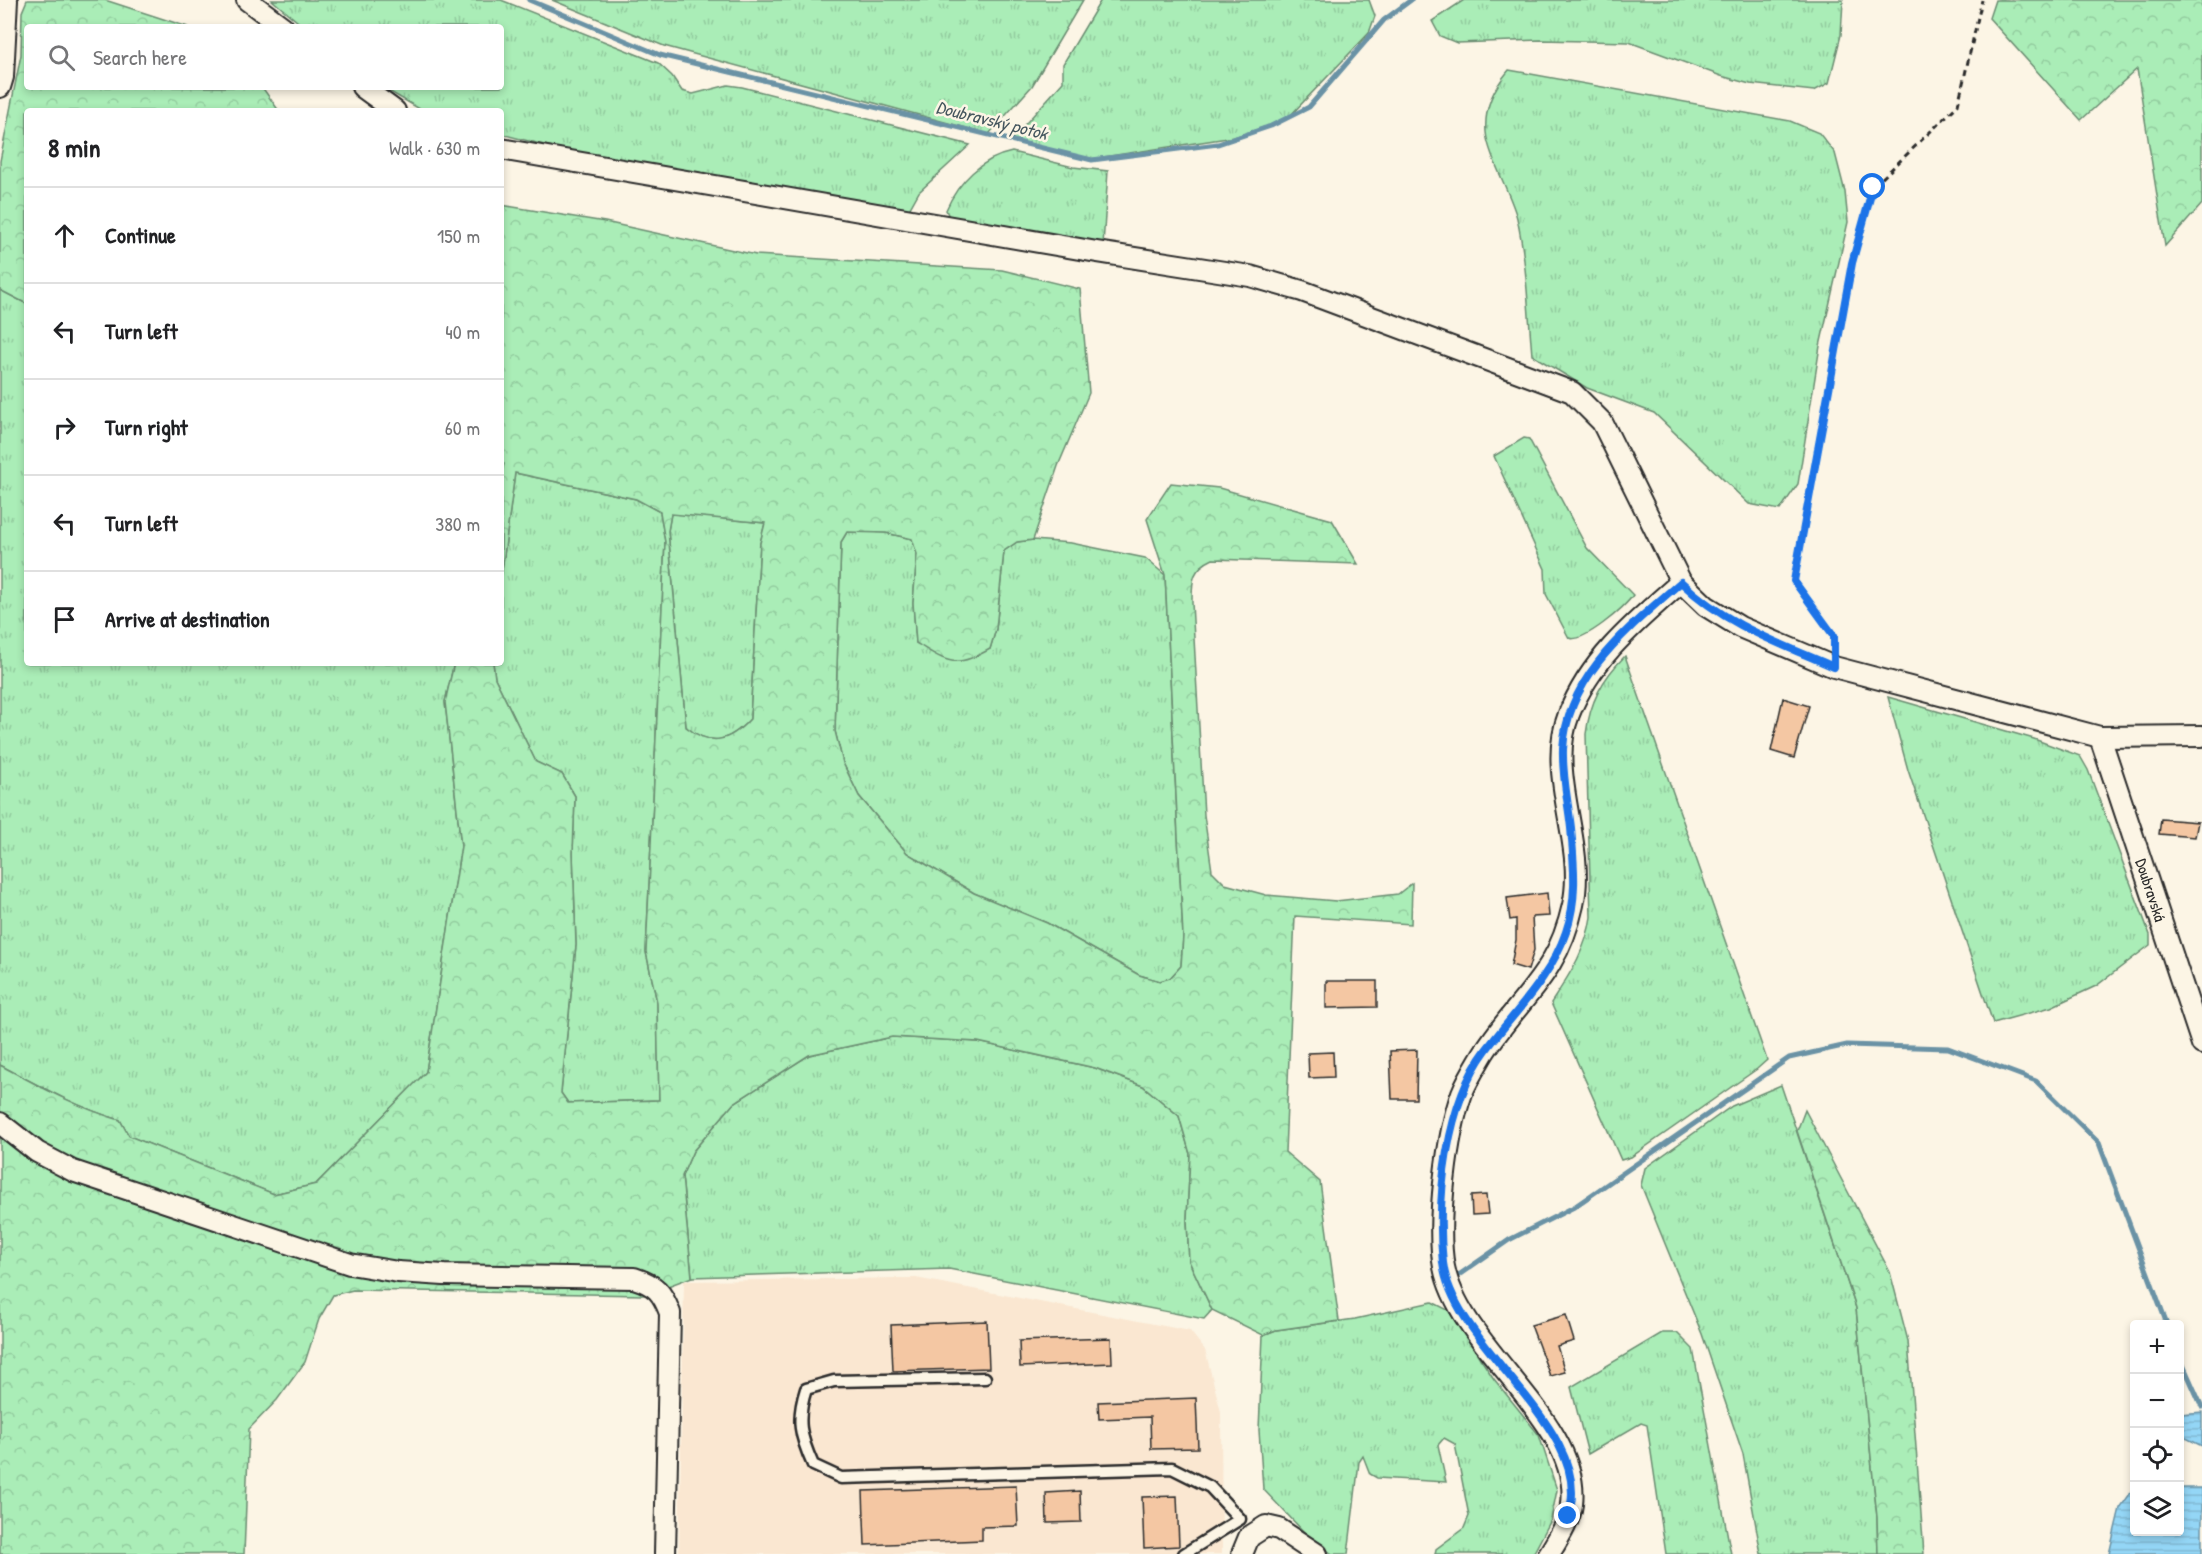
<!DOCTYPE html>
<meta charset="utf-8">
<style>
:root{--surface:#fff;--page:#f2f2f2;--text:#202124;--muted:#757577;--line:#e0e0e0}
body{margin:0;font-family:"Patrick Hand",sans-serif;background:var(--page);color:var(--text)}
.controls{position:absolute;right:18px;bottom:18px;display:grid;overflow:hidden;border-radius:6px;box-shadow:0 3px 9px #0003}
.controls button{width:54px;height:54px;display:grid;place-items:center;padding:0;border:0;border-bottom:2px solid var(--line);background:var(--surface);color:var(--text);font:30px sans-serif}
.stop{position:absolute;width:18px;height:18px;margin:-14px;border:4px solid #1a73e8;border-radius:50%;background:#fff}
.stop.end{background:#1a73e8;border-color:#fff;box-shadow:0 2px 6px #0008}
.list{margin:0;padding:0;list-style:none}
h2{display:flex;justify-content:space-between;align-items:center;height:78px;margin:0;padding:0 24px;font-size:26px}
h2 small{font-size:20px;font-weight:400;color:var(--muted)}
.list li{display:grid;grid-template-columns:39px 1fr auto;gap:18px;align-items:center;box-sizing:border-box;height:96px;padding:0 24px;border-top:2px solid var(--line)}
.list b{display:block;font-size:22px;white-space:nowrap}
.list em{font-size:20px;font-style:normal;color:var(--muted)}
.icon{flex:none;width:33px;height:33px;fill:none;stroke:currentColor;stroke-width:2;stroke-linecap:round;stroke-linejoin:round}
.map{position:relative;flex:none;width:2202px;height:1554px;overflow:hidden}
.search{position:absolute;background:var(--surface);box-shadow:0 3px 9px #0003;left:24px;top:24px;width:480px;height:66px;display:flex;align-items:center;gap:15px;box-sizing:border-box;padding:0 21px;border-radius:6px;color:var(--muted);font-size:22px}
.panel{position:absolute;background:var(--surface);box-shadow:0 3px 9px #0003;left:24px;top:108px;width:480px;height:558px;border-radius:6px}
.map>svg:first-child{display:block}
</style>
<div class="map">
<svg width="2202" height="1554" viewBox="0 0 2202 1554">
<defs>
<pattern id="grass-tufts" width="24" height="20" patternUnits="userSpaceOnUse" patternTransform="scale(1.5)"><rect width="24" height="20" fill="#aaedb7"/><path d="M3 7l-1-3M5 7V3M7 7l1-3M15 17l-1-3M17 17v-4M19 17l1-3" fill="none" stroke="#92cb9e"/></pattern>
<pattern id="forest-crowns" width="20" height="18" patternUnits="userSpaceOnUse" patternTransform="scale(1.5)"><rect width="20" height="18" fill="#aaedb7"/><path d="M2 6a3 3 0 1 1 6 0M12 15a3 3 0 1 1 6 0" fill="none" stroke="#92cb9e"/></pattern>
<pattern id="water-rules" width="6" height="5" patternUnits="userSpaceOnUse" patternTransform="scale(1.5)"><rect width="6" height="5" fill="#94d6f6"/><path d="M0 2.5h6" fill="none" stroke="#80b8d3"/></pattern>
</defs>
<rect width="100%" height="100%" fill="#fcf5e5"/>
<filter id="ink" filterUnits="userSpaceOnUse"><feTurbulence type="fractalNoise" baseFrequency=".0167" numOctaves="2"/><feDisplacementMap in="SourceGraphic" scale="12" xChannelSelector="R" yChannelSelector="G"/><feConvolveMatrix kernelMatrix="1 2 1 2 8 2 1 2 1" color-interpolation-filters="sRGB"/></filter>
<g filter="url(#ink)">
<polygon fill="#fae7d1" points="916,1278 1190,1331 1205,1350 1221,1412 1222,1554 679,1554 684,1281"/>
<g fill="url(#grass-tufts)" stroke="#6a8c71" stroke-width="1.5">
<polygon points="272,0 501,0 658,63 672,76 682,91 693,94 728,85 742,87 970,145 919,192 910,208 901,213 631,167 501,134 501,111 423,111 382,87 501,87 501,27 304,27"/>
<polygon points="552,0 1083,0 1032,86 989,134 664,46"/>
<polygon points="1101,0 1369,0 1375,16 1369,33 1286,120 1234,137 1090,159 1010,141 1063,82 1063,64"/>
<polygon points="1464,0 1843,0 1841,35 1829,83 1814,91 1750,84 1721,76 1629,42 1541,40 1457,43 1440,36 1432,21"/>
<path d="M1509 70 1790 121 1819 133 1835 153 1845 192 1848 222 1820 346 1798 484 1780 510 1749 504 1654 413 1587 388 1532 355C1528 309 1527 264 1517 218 1511 194 1488 155 1486 132 1484 107 1494 88 1509 70Z"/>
<path d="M1012 152 1073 167 1108 171 1103 245 950 219 946 210C958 182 982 158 1012 152Z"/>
<path d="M0 290 27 304V663H454L445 702 461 846 426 1072 316 1184 274 1194 129 1136 120 1120C78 1108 39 1086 0 1065Z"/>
<path d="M1524 438 1529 439 1587 548 1633 595C1626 607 1582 644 1569 638L1546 594 1545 569 1494 456Z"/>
<polygon points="515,473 636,499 660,512 665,542 646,952 657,1002 659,1100 568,1103 561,1093 576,945 573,853 575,796 562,774 536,762 495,678 493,663 501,663 501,578"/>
<path d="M671 513 765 523 760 543 750 719C729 742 711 747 686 727L668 531Z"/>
<polygon points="859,531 886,533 912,539 917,554 913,603 916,643 990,649 996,629 1004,551 1017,542 1033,540 1071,543 1145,558 1165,575 1183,936 1181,966 1170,978 1160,981 1139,975 1047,923 974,893 907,853 859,796 843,763 835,731 841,542 847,532"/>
<path d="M1625 656 1767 1060 1757 1069 1631 1157 1621 1160 1551 1003C1569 975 1586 951 1591 917L1586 734C1590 702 1602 679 1625 656Z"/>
<polygon points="1888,697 2034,739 2080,756 2088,770 2150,935 2150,945 2096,986 2051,1007 1993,1023 1908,770"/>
<polygon points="892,1037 978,1042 1095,1068 1143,1086 1179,1116 1190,1154 1187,1220 1189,1261 1212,1310 1204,1319 949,1269 692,1277 682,1176 693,1151 734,1103 809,1055"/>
<polygon points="1781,1085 1856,1308 1877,1517 1878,1554 1761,1554 1743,1454 1702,1334 1641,1185 1645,1168 1732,1106"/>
<polygon points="1432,1302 1448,1310 1494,1379 1539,1435 1557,1490 1551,1520 1533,1554 1435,1554 1436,1549 1464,1528 1469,1516 1455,1444 1444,1438 1438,1445 1446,1482 1377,1478 1370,1474 1363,1456 1359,1462 1348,1554 1332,1554 1305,1533 1263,1489 1259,1430 1263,1335 1276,1330 1355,1319"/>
<polygon points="1662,1333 1677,1333 1693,1349 1731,1554 1666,1554 1647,1425 1641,1423 1588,1454 1571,1387"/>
</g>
<g fill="url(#forest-crowns)" stroke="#6a8c71" stroke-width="1.5" fill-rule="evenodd">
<polygon points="27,0 105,0 188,27 27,27 27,87 262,87 279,111 27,111 27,304 0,290 0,161 21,55 22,12"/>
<polygon points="1995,0 2202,0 2202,204 2165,246 2137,69 2081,120 1989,18"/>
<path d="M501 205 605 222 756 255 1002 270 1080 289 1089 393 1058 466 1033 540 1017 542 1004 551 996 629 990 649C955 669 948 663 916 643L913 603 917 554 912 539 886 533 847 532 841 542 835 731 843 763 859 796 907 853 974 893 1047 923 1139 975 1160 981 1170 978 1181 966 1183 936 1165 575 1147 519 1171 483 1219 488 1332 520 1358 564 1213 559C1191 569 1192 581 1192 603L1204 815 1212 871 1225 884 1266 895 1336 901 1398 894 1412 883 1411 924 1295 916 1285 1152 1320 1182 1339 1321 1276 1330 1263 1335 1212 1310 1189 1261 1187 1220 1190 1154 1179 1116 1143 1086 1095 1068 978 1042 892 1037 809 1055 734 1103 693 1151 682 1176 692 1277 644 1295 353 1290 333 1295 319 1319 305 1362 277 1400 249 1429 244 1554H0V1065C39 1086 78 1108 120 1120L129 1136 274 1194 316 1184 426 1072 461 846 445 702 454 663H493L495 678 536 762 562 774 575 796 573 853 576 945 561 1093 568 1103 659 1100 657 1002 646 952 665 542 660 512 636 499 515 473 501 578V475L504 464 501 463ZM671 514 765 523 760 543 750 719C729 742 711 747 686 727L668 531Z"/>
<polygon points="1805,1110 1890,1272 1908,1341 1924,1554 1878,1554 1877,1517 1856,1308 1797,1131"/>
</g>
<g fill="url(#water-rules)" stroke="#6a92a5" stroke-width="1.5">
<polygon points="2202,1412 2202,1446 2180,1435 2180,1414"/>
<polygon points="2180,1488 2202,1488 2202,1554 2109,1554 2120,1508 2132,1491 2134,1490 2134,1532 2180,1532"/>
</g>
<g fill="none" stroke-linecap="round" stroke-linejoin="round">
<g stroke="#6a92a5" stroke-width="5">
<polyline points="529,0 660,55 1092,160 1218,144 1271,126 1309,107 1384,20 1411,0"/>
<polyline points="1453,1279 1509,1240 1574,1207 1789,1058 1847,1045 1948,1048 2036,1081 2099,1143 2167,1324"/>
<polyline points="2180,1358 2202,1407"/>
</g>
</g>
<g fill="#f4c7a3" stroke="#2b2b2b" stroke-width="1.5">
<polygon points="1783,698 1809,706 1794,758 1771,751"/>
<polygon points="2161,819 2198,822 2195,837 2159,834"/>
<polygon points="1547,893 1549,916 1532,917 1534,950 1528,970 1511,965 1516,940 1516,919 1510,920 1507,898"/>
<polygon points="1326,981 1377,981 1377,1007 1326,1008"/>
<polygon points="1417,1050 1416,1099 1392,1099 1390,1051"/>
<polygon points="1333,1052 1334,1077 1309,1078 1308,1053"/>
<polygon points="1486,1195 1488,1214 1472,1215 1471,1196"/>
<polygon points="1566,1315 1574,1341 1557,1346 1565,1372 1550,1376 1531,1325"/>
<polygon points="987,1321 989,1368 893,1371 891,1325"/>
<polygon points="1111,1338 1112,1363 1020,1367 1019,1341"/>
<polygon points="1196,1398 1198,1448 1151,1449 1150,1417 1099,1419 1098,1402"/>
<polygon points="1016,1486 1018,1526 982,1527 982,1540 865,1545 863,1491"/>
<polygon points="1080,1491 1081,1522 1047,1523 1046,1493"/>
<polygon points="1177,1496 1179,1546 1144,1548 1142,1497"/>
</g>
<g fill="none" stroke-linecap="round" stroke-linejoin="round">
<defs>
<path id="service" d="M985 1378 834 1381 806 1389C796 1420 800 1436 813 1465L841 1478 1172 1468 1210 1487 1240 1519 1184 1554"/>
<g id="minor">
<polyline points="247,0 283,27"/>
<polyline points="0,87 3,77 7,0"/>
<polyline points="362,87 395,111"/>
<polyline points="501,149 1097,252 1250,276 1302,291 1572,392 1602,422 1681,582 1706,606 1740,627 1834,667 2100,737 2202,736"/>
<polyline points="2100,737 2202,1044"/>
<path d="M0 1123 37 1152 73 1171 350 1264 398 1272 444 1275 634 1278C656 1285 662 1292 670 1313L665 1554"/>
<polyline points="1242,1554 1249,1537 1266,1526 1279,1529 1317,1554"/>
<path d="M1549 1554C1558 1539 1570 1521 1572 1504 1582 1422 1460 1349 1444 1267 1436 1224 1447 1134 1462 1093 1467 1080 1476 1066 1483 1054 1518 998 1557 978 1573 905 1587 843 1545 775 1569 714 1591 658 1637 621 1681 582"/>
</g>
</defs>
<use href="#service" stroke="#2b2b2b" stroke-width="15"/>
<use href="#minor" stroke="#2b2b2b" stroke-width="24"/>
<polyline stroke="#2b2b2b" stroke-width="3" stroke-dasharray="6 4.5" stroke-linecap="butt" points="1834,647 1834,636 1794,581 1852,263 1873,187 1958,105 1982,0"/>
<use href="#service" stroke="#fcf5e5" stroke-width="10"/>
<use href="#minor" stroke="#fcf5e5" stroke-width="20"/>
</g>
</g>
<g fill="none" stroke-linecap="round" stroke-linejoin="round" filter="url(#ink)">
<path stroke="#1a73e8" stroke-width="8" d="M1568 1516C1598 1431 1453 1348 1443 1263 1436 1199 1446 1103 1486 1050 1515 1011 1550 979 1566 932 1578 898 1574 864 1571 828 1568 801 1562 776 1563 749 1567 675 1629 628 1681 582 1727 626 1777 642 1834 667V636L1794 581 1852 263 1873 187"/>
</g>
<g text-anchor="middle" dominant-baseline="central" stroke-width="5" stroke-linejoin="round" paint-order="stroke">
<g font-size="16" fill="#2b2b2b" stroke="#fcf5e5">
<text transform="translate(2151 890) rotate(72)">Doubravská</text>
</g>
<g font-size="18" font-style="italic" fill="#45565e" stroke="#fcf5e5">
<text transform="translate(992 120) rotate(14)">Doubravský potok</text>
</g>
</g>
</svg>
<div class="controls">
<button>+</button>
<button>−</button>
<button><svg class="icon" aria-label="locate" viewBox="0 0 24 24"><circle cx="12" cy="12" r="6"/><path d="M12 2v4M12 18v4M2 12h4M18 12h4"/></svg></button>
<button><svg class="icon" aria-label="layers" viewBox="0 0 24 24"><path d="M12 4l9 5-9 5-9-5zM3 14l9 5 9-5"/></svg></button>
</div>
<div class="stop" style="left:1873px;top:187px"></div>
<div class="stop end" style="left:1568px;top:1516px"></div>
<div class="search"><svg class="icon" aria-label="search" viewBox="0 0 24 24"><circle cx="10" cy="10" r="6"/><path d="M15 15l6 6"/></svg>Search here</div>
<section class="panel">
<h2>8 min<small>Walk · 630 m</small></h2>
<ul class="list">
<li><svg class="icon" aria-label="ahead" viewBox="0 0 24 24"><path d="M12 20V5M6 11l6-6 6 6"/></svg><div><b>Continue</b></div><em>150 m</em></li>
<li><svg class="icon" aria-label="left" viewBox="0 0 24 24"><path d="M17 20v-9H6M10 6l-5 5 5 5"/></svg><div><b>Turn left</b></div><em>40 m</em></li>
<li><svg class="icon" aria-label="right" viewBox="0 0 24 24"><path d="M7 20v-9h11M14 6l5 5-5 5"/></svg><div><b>Turn right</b></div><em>60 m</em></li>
<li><svg class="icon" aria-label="left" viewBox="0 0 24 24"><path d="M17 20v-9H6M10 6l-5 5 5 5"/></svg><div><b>Turn left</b></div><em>380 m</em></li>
<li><svg class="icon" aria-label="arrive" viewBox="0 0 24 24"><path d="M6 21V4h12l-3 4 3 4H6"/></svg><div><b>Arrive at destination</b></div></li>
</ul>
</section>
</div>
